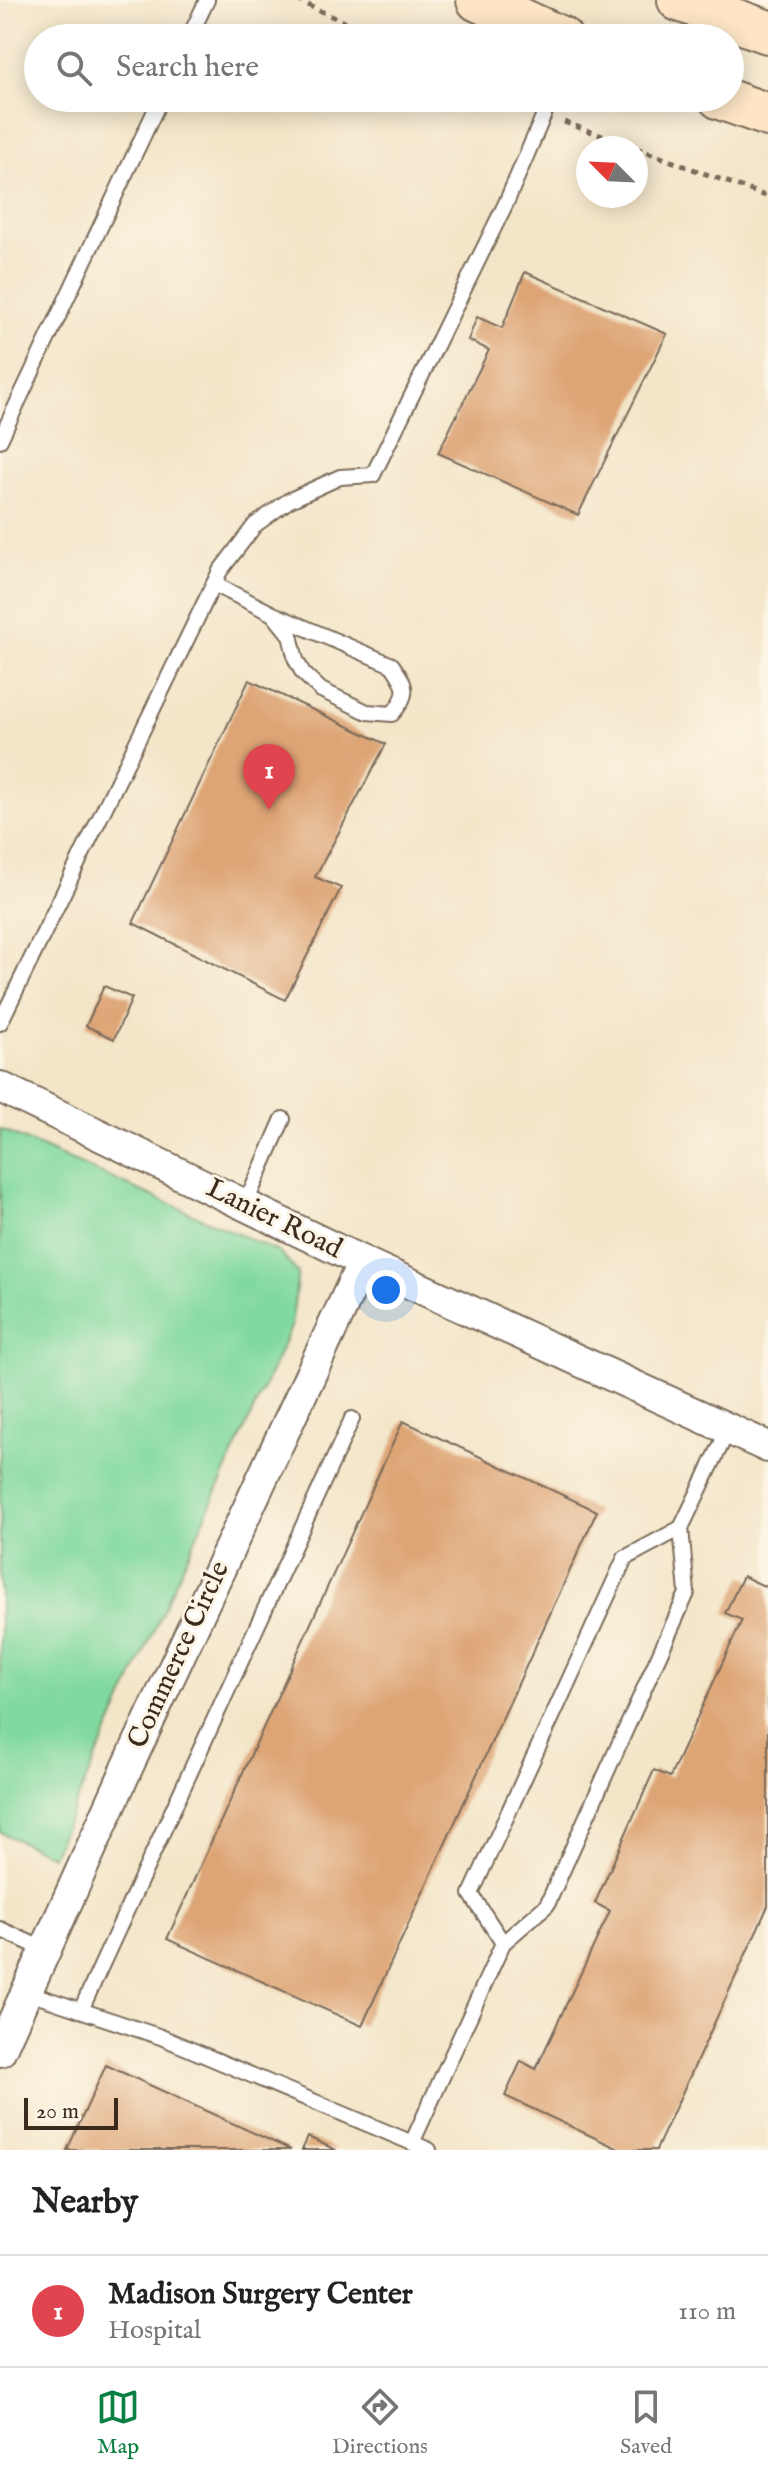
<!DOCTYPE html>
<style>
:root{--surface:#fff;--page:#f2f2f2;--text:#222;--muted:#767676;--line:#e0e0e0;--accent:#0b8043}
body{margin:0;font-family:"IM FELL English",serif;background:var(--page);color:var(--text)}
.compass{position:absolute;left:576px;top:136px;width:72px;height:72px;border-radius:50%;background:var(--surface);box-shadow:0 4px 20px #0003;rotate:294deg}
.scale{position:absolute;left:24px;bottom:20px;width:94px;box-sizing:border-box;padding-left:8px;border:4px solid #3b2a1e;border-top:0;font-size:22px;line-height:28px;white-space:nowrap;color:#3b2a1e;-webkit-text-stroke:6px #fcf5e5;paint-order:stroke}
.you{position:absolute;left:386px;top:1290px;width:28px;height:28px;margin:-20px;border:6px solid #fff;border-radius:50%;background:#1a73e8;box-shadow:0 0 0 12px #1a73e833}
.badge{display:grid;place-items:center;width:52px;height:52px;border-radius:50%;background:var(--accent);color:#fff;font-size:26px;font-weight:700}
.pin{position:absolute;translate:-50% -66px;filter:drop-shadow(0 2px 4px #0008)}
.pin::after{content:'';position:absolute;top:42px;width:28px;height:24px;background:inherit;clip-path:polygon(0 0,100% 0,50% 100%)}
.list{margin:0;padding:0;list-style:none}
h2{display:flex;justify-content:space-between;align-items:center;height:104px;margin:0;padding:0 32px;font-size:34px}
h2 small{font-size:26px;font-weight:400;color:var(--muted)}
.list li{display:grid;grid-template-columns:52px 1fr auto;gap:24px;align-items:center;box-sizing:border-box;height:112px;padding:0 32px;border-top:2px solid var(--line)}
.list b{display:block;font-size:30px;white-space:nowrap}
.list p{margin:0;font-size:26px;white-space:nowrap;color:var(--muted)}
.list em{font-size:26px;font-style:normal;color:var(--muted)}
.icon{flex:none;width:44px;height:44px;fill:none;stroke:currentColor;stroke-width:2;stroke-linecap:round;stroke-linejoin:round}
.map{position:relative;flex:none;width:768px;height:2150px;overflow:hidden}
.search{position:absolute;background:var(--surface);box-shadow:0 4px 20px #0003;left:24px;right:24px;top:24px;height:88px;display:flex;align-items:center;gap:20px;box-sizing:border-box;padding:0 28px;border-radius:44px;color:var(--muted);font-size:30px}
.sheet{height:216px;background:var(--surface)}
nav{display:flex;justify-content:space-around;align-items:center;box-sizing:border-box;height:112px;border-top:2px solid var(--line);background:var(--surface);font-size:22px;color:var(--muted)}
nav a{display:grid;justify-items:center;gap:4px}
nav .on{color:var(--accent)}
.map>svg:first-child{display:block}
</style>
<div class="map">
<svg width="768" height="2150" viewBox="0 0 768 2150">
<rect width="100%" height="100%" fill="#fcf5e5"/>
<filter id="ink" filterUnits="userSpaceOnUse"><feTurbulence type="fractalNoise" baseFrequency=".0125" numOctaves="2"/><feDisplacementMap in="SourceGraphic" scale="16" xChannelSelector="R" yChannelSelector="G"/><feConvolveMatrix kernelMatrix="1 2 1 2 8 2 1 2 1" color-interpolation-filters="sRGB"/></filter>
<filter id="wash" filterUnits="userSpaceOnUse"><feTurbulence type="fractalNoise" baseFrequency=".006" numOctaves="4" result="noise"/><feDisplacementMap in="SourceGraphic" scale="32" xChannelSelector="R" yChannelSelector="G"/><feGaussianBlur stdDeviation="1.8" result="paint"/><feColorMatrix in="noise" values="0 0 0 0 0 0 0 0 0 0 0 0 0 0 0 0 0 1.4 0 .05"/><feComposite in="paint" operator="in"/></filter>
<g filter="url(#wash)">
<rect width="100%" height="100%" fill="#f3e5c8"/>
<polygon fill="#80d99e" stroke="#5e825e" stroke-width="2" points="0,1129 279,1252 298,1273 291,1327 52,1856 0,1832"/>
<g id="blocks">
<g fill="#dda475">
<polygon points="525,272 667,334 578,515 438,453 489,350 468,340 477,317 502,328"/>
<polygon points="249,680 386,744 315,877 341,888 285,1000 133,923"/>
<polygon points="104,986 132,998 114,1039 86,1026"/>
<polygon points="403,1421 597,1511 362,2026 167,1939"/>
<polygon points="743,1576 768,1588 768,1906 656,2150 621,2150 505,2096 521,2061 536,2069 610,1911 595,1903 654,1770 670,1777 742,1620 725,1613"/>
<polygon points="106,2065 291,2150 67,2150"/>
<polygon points="308,2137 336,2150 302,2150"/>
</g>
</g>
</g>
<g filter="url(#ink)">
<use href="#blocks" fill-opacity="0" stroke="#7b6b5a" stroke-width="2"/>
<g fill="none" stroke-linecap="round" stroke-linejoin="round">
<defs>
<g id="lane">
<polyline points="189,38 207,0"/>
<polyline points="0,440 161,98"/>
<path d="M214 584 273 614 392 665C407 686 410 694 392 714L367 712 321 690 303 673 296 660 290 635 273 614"/>
<polyline points="0,1023 220,571 255,525 288,501 340,477 373,475 506,203 551,98"/>
<polyline points="245,1205 283,1119"/>
<polyline points="681,1528 729,1428"/>
<polyline points="0,1929 45,1950"/>
<polyline points="26,1992 161,2037 429,2150"/>
<polyline points="81,2010 352,1419"/>
<polyline points="412,2143 503,1943 471,1894 625,1558 681,1528 687,1593 547,1905 503,1943"/>
</g>
<g id="street">
<polyline points="0,1087 363,1262 768,1447"/>
<polyline points="0,2051 128,1766 363,1262"/>
</g>
<g id="secondary">
<polyline points="478,0 561,38"/>
<polyline points="679,0 768,32"/>
<polyline points="720,98 768,115"/>
</g>
</defs>
<use href="#lane" stroke="#7b6b5a" stroke-width="18"/>
<use href="#street" stroke="#7b6b5a" stroke-width="34"/>
<use href="#secondary" stroke="#7b6b5a" stroke-width="46"/>
<g stroke="#7b6b5a" stroke-width="5" stroke-dasharray="6 6" stroke-linecap="butt">
<polyline points="297,0 378,38"/>
<polyline points="505,98 525,107"/>
<polyline points="564,122 635,148"/>
<polyline points="636,148 768,197"/>
</g>
<use href="#lane" stroke="#fff" stroke-width="14"/>
<use href="#street" stroke="#fff" stroke-width="30"/>
<use href="#secondary" stroke="#fde5c5" stroke-width="42"/>
</g>
</g>
<g text-anchor="middle" dominant-baseline="central" stroke-width="6" stroke-linejoin="round" paint-order="stroke">
<g font-size="28" fill="#3b2a1e" stroke="#fcf5e5">
<text transform="translate(274 1219) rotate(26)">Lanier Road</text>
<text transform="translate(179 1655) rotate(-65)">Commerce Circle</text>
</g>
</g>
</svg>
<svg class="compass" viewBox="-18 -18 36 36"><path d="M0-13l5 13h-10z" fill="#e53935"/><path d="M0 13l5-13h-10z" fill="#767676"/></svg>
<div class="scale">20 m</div>
<div class="you"></div>
<div class="pin badge" style="left:269px;top:810px;background:#e0444e">1</div>
<div class="search"><svg class="icon" aria-label="search" viewBox="0 0 24 24"><circle cx="10" cy="10" r="6"/><path d="M15 15l6 6"/></svg>Search here</div>
</div>
<section class="sheet">
<h2>Nearby<small></small></h2>
<ul class="list">
<li><span class="badge" style="background:#e0444e">1</span><div><b>Madison Surgery Center</b><p>Hospital</p></div><em>110 m</em></li>
</ul>
</section>
<nav>
<a class="on"><svg class="icon" aria-label="map" viewBox="0 0 24 24"><path d="M3 6l6-2 6 2 6-2v14l-6 2-6-2-6 2zM9 4v14M15 6v14"/></svg>Map</a>
<a><svg class="icon" aria-label="directions" viewBox="0 0 24 24"><path d="M12 3l9 9-9 9-9-9zM9 14v-3h6M13 9l2 2-2 2"/></svg>Directions</a>
<a><svg class="icon" aria-label="saved" viewBox="0 0 24 24"><path d="M7 4h10v16l-5-4-5 4z"/></svg>Saved</a>
</nav>
